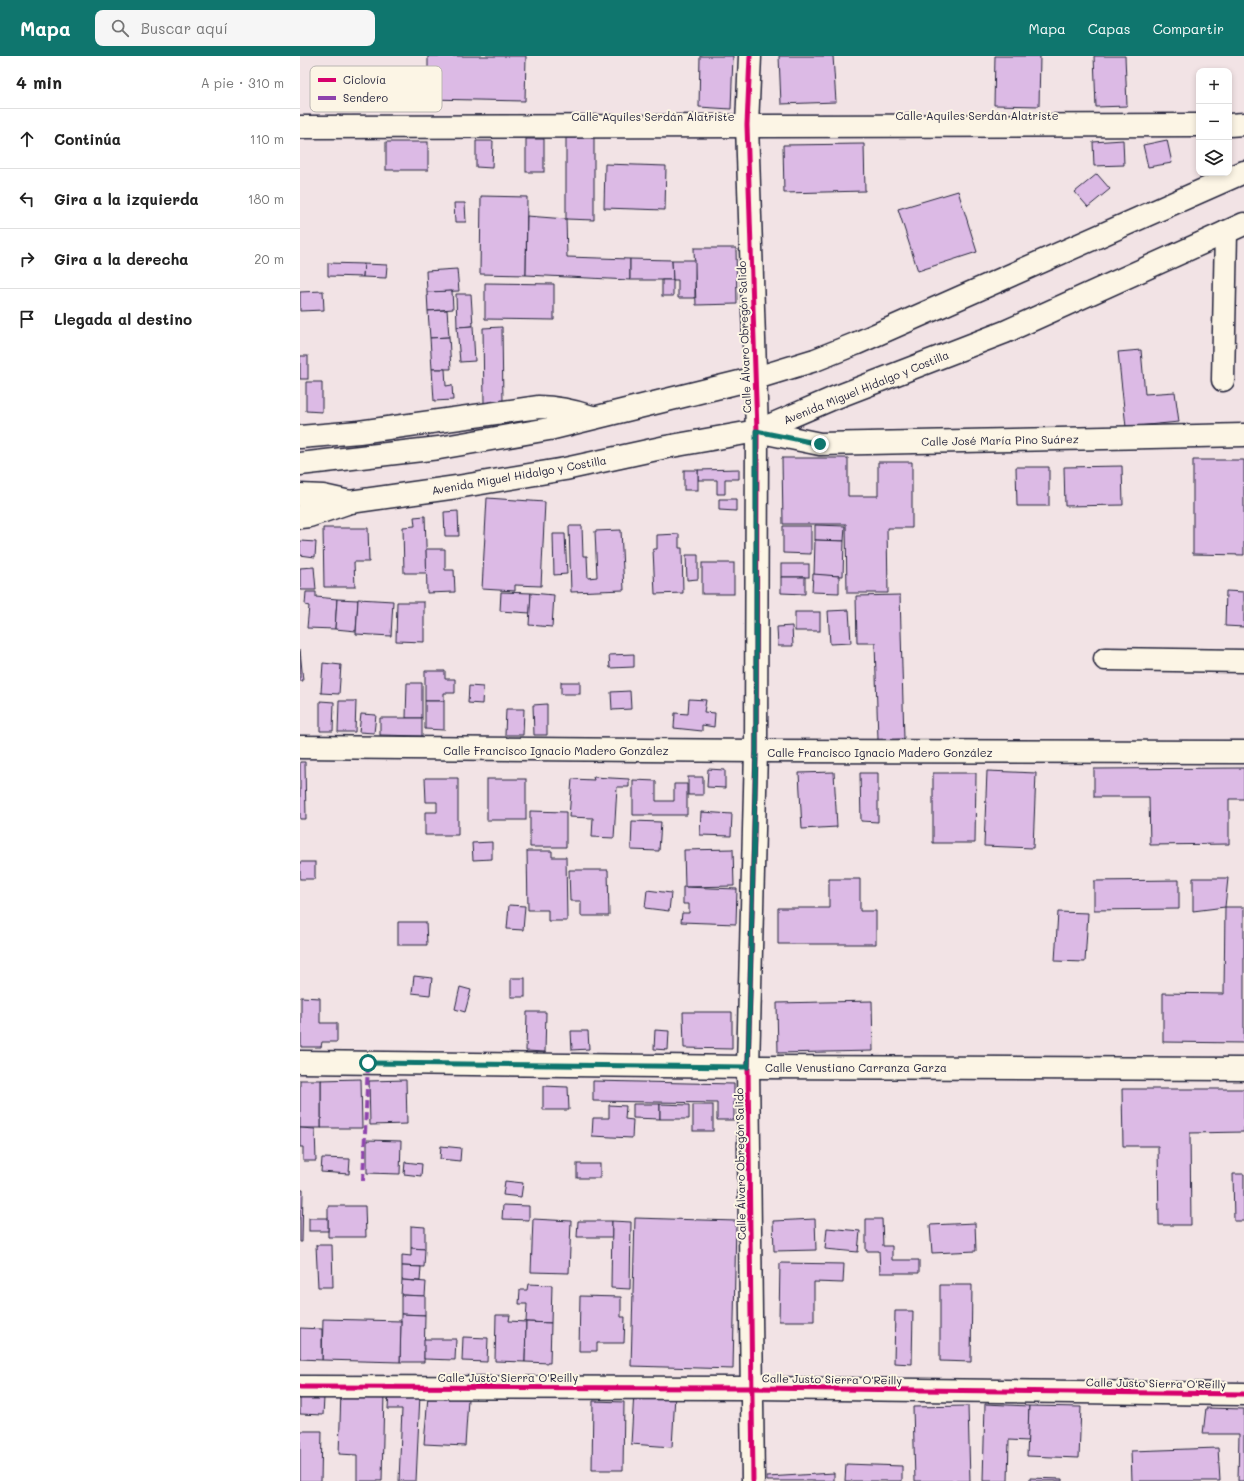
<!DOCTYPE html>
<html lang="es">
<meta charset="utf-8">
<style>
:root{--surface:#fff;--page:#f6f6f6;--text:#222;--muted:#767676;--line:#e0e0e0;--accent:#0f766e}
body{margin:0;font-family:Mali,sans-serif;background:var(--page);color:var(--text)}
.controls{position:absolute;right:12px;top:12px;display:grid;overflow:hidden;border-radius:8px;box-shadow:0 2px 6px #0003}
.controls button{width:36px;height:36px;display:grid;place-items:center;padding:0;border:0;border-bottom:1px solid var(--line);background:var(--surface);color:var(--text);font:20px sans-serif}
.stop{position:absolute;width:12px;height:12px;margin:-9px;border:3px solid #0f766e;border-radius:50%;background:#fff}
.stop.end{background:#0f766e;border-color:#fff;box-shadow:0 1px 4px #0008}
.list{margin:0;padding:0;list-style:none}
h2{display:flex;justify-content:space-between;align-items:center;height:52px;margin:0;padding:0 16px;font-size:17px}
h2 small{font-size:13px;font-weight:400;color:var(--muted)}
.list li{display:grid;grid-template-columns:26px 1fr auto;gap:12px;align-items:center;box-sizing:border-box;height:60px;padding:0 16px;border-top:1px solid var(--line)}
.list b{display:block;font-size:15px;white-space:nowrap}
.list em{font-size:13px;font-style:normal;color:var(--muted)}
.icon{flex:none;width:22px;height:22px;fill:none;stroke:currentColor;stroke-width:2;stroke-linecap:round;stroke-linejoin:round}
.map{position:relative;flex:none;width:944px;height:1425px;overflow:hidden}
header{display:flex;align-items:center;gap:24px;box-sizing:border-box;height:56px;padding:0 20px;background:var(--accent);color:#fff}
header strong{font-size:19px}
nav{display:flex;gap:22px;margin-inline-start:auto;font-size:14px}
.search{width:280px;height:36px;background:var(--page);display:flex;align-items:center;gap:10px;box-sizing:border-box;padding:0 14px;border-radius:8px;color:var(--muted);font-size:15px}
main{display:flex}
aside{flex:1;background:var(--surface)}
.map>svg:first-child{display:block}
</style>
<header>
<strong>Mapa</strong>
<div class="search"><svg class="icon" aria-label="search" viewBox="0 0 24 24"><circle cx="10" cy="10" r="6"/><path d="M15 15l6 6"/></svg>Buscar aquí</div>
<nav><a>Mapa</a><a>Capas</a><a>Compartir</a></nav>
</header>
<main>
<aside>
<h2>4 min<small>A pie · 310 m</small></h2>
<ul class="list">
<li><svg class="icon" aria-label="ahead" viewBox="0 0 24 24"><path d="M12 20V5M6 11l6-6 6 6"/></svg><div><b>Continúa</b></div><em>110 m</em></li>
<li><svg class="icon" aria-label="left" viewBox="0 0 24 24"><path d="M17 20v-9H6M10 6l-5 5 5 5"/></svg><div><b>Gira a la izquierda</b></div><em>180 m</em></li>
<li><svg class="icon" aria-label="right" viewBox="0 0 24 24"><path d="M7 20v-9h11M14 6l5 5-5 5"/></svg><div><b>Gira a la derecha</b></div><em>20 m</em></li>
<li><svg class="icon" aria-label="arrive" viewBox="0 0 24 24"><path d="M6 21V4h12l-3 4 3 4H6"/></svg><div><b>Llegada al destino</b></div></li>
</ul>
</aside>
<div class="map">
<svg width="944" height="1425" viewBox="0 0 944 1425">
<rect width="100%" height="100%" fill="#f2e3e5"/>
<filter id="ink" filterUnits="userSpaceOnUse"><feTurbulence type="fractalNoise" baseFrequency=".025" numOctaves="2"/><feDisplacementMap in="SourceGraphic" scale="8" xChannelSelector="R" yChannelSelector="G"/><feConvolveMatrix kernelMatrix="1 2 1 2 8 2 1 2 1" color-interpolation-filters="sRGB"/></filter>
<g filter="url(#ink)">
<g fill="#dcbae5" stroke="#22223b">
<polygon points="128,0 226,0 225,45 128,43"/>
<polygon points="400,0 433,0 431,53 399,51"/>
<polygon points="479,0 533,0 536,46 481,48"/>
<polygon points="695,0 740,0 739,50 694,49"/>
<polygon points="794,0 825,0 827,50 796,51"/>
<polygon points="266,82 294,82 294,164 266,163"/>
<rect x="226" y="83" width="18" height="33"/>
<polygon points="823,84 824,109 794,110 793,86"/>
<polygon points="867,84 872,107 848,111 843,89"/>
<polygon points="176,85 193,85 192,112 176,111"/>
<rect x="86" y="86" width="42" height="28"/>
<polygon points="564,88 565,135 484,137 483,89"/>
<polygon points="305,108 366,110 365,154 304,152"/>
<polygon points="797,118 810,133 788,151 775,136"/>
<polygon points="658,135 677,196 618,215 598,153"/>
<polygon points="181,140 227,141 226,219 180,218"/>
<polygon points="154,147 165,147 166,166 155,166"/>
<polygon points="227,160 266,163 267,201 330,203 330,224 226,219"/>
<polygon points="394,192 436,192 437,248 396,249"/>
<polygon points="330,203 372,204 373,224 330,224"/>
<polygon points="372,204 395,204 395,242 378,242 378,224 373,224"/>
<polygon points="28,207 64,208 63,221 28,220"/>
<polygon points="64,208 87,209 86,222 63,221"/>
<polygon points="157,213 159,235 127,236 126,215"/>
<rect x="362" y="224" width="11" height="16"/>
<polygon points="185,227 254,228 254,264 185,263"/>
<polygon points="23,235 24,254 0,255 0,236"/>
<polygon points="152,235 153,253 128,255 127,236"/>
<polygon points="156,238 171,238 173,270 157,271"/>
<polygon points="147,254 149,281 130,282 128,255"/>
<polygon points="173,270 175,305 160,306 157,271"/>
<polygon points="202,271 203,347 184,347 183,272"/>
<polygon points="149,281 151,313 132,313 130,282"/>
<polygon points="841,294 845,338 875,336 879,366 826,371 818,296"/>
<rect x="0" y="300" width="8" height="23"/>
<polygon points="132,313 145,313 146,330 152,329 153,344 134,345"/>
<polygon points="6,326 22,326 22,356 6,355"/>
<polygon points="482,402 548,402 548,440 578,440 578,406 612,406 612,472 587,472 588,537 547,537 546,468 483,468"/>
<polygon points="893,404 944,404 944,499 893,498"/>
<polygon points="822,410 823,449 765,450 764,411"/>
<polygon points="716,411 749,411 749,450 717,450"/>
<polygon points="439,413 439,423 425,423 425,438 417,438 417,424 398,424 398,414"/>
<rect x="384" y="414" width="14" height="20"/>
<polygon points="187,442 245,446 241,530 215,529 215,535 182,533"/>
<polygon points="419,443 436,443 436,455 419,454"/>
<polygon points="158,455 159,480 145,480 144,456"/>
<polygon points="125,460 127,517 104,517 103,471 115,470 114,461"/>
<polygon points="515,469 545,470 544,485 515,484"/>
<polygon points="269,470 282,470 283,500 287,500 288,522 297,521 295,475 321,474 324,534 271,536"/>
<polygon points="483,470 511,470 511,498 483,497"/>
<polygon points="23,472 68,472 69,506 54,506 55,531 24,531"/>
<polygon points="253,478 265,478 267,518 254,519"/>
<polygon points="379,478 379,492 382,492 383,537 355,538 353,493 357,493 357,479"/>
<polygon points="515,484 544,485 543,520 514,519"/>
<polygon points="0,485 16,486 15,501 0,499"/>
<polygon points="126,493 145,493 145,514 154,514 155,536 127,537"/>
<polygon points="386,499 398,499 398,523 387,524"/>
<rect x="402" y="507" width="32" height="31"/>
<rect x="481" y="508" width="28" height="13"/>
<polygon points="14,511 16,534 0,534 0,512"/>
<polygon points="513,518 539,520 539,537 512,536"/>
<polygon points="481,521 505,521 505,538 481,537"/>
<polygon points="926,535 944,536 944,571 925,570"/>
<polygon points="6,536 16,536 16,541 37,543 35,573 7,572 9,550 5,549"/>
<polygon points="201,536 231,537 230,557 200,555"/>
<polygon points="231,537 254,539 252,571 229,569"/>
<polygon points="600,539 604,683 578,684 575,587 557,587 556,540"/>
<polygon points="37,543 58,544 56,575 35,573"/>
<polygon points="58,543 93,545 91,580 56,578"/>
<polygon points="97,546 124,546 124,586 96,585"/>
<polygon points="549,554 551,587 530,588 528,555"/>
<rect x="495" y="556" width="25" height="19"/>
<polygon points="492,570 493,590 478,590 477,571"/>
<polygon points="0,594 3,625 0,625"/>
<polygon points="334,598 334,611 310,612 309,599"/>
<polygon points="23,607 41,609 39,638 21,637"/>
<polygon points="125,615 145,615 145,623 155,623 155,637 144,637 144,645 125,645"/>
<rect x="261" y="626" width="19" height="12"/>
<polygon points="107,627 122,627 122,662 106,662"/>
<polygon points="169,630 183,631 182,648 168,647"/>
<polygon points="330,635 331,653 312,654 311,636"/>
<polygon points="389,643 406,644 404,656 415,657 414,671 402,669 402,675 374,672 375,657 388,658"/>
<polygon points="20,645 34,646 33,675 20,675"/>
<polygon points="39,645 56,645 55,676 38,676"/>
<polygon points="125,645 144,645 144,674 125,673"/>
<polygon points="247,648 247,679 234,679 233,649"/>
<polygon points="206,653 224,653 223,679 205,679"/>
<polygon points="61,658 76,659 74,677 59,676"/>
<polygon points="80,662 122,662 122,680 80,679"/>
<polygon points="0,706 5,706 6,763 0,763"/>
<polygon points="944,712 944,743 929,743 929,788 850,789 849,741 794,741 794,713"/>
<polygon points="408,713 425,714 425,732 407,731"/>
<polygon points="687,715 736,717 733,792 684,790"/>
<polygon points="534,716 537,771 502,773 499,717"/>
<polygon points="560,717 578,717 578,766 561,765"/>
<polygon points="633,717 676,717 675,787 633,787"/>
<polygon points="293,721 329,723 329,731 317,731 314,782 292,781 293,762 269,761 272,723 294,724"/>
<rect x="388" y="721" width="15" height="18"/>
<polygon points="125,722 158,722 158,779 125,779 125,756 137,756 137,746 126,746"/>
<rect x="187" y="723" width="39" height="41"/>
<polygon points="333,724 356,725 356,745 374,745 374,728 387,728 387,759 333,759"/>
<polygon points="230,755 266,756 266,791 230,791"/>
<polygon points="401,756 432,758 431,780 400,779"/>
<polygon points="332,765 361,766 359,795 331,794"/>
<polygon points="192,786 192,803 173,804 172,787"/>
<polygon points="433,793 434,830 385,831 384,794"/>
<polygon points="227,795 252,795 252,801 266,801 267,865 248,865 248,854 228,854"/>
<rect x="0" y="806" width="15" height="17"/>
<polygon points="269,814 308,814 309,860 281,860 281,845 270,845"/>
<polygon points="893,822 928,822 925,851 893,855"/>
<polygon points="529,823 560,823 560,855 576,855 576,888 478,888 478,852 529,852"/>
<polygon points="879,824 879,853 794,854 794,825"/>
<polygon points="383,831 437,833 436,868 381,866 382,857 389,857 389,848 383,848"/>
<polygon points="347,834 371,837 369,855 345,852"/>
<polygon points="209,849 225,850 223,874 207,873"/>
<polygon points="925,851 944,851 944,987 863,986 863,937 924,938"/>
<polygon points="758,856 788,857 785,906 755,905"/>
<polygon points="98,866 126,866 127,889 98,889"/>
<polygon points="114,920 132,922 130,939 112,937"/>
<rect x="211" y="922" width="14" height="19"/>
<polygon points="160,931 171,934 165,956 155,953"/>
<polygon points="1,941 20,942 20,967 37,967 37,986 22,986 21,991 1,991"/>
<polygon points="572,945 573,995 478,997 477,947"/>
<polygon points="227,956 246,956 245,996 226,995"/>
<polygon points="383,956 432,956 432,993 384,992"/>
<polygon points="355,974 369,975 368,994 354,993"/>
<polygon points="271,975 288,975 289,993 272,994"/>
<polygon points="61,1023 62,1072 21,1072 21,1024"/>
<rect x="0" y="1024" width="21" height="48"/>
<polygon points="106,1024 107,1068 70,1069 69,1025"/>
<polygon points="293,1025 434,1028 434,1064 417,1064 417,1047 293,1045"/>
<polygon points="243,1030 268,1031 269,1054 243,1054"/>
<polygon points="822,1033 944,1033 944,1076 890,1077 891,1169 859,1169 858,1090 823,1090"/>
<polygon points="333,1048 360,1048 360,1063 333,1062"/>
<polygon points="360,1048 389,1049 389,1063 360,1063"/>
<polygon points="309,1049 326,1050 325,1063 333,1064 332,1082 292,1080 293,1062 309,1062"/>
<rect x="393" y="1049" width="20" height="26"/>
<polygon points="0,1072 15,1073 16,1105 3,1105 3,1091 0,1091"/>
<polygon points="67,1084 101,1085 100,1118 67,1117"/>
<polygon points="141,1090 161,1092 160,1105 140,1103"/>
<polygon points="22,1102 50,1103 49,1118 21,1116"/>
<polygon points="105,1106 122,1108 121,1120 104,1118"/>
<rect x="277" y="1108" width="23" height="14"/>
<polygon points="933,1118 944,1118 944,1165 934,1165"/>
<polygon points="205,1125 223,1127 221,1141 203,1139"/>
<polygon points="0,1134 3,1134 2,1186 0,1186"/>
<polygon points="203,1149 229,1150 229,1164 202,1163"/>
<polygon points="28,1150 65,1150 66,1181 28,1181"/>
<rect x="9" y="1162" width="19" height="13"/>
<polygon points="335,1162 436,1165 433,1313 331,1310"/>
<polygon points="233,1163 271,1165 269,1217 231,1216"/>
<polygon points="515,1163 516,1194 474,1195 473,1165"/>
<polygon points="566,1163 582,1163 583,1190 592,1190 592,1204 619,1204 619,1217 580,1217 579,1195 566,1195"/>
<polygon points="278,1165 312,1165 312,1181 277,1181"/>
<polygon points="312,1165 331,1166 330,1233 311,1232"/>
<polygon points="675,1167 676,1195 632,1197 630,1169"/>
<polygon points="111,1170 125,1171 125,1193 111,1192"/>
<polygon points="527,1172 560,1175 558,1196 525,1193"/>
<polygon points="16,1189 32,1189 33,1231 18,1231"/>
<polygon points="111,1192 125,1193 124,1211 102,1210 102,1199 111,1200"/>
<polygon points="480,1207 544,1208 543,1227 514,1226 514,1265 479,1265"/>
<polygon points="102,1210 121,1211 120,1225 102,1224"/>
<polygon points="102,1224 126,1226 125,1240 101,1239"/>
<polygon points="228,1228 252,1229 251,1267 226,1266 227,1248 219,1248 220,1234 227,1234"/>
<polygon points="640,1229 672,1229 671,1306 640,1305"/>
<polygon points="101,1239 125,1240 125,1259 101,1258"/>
<polygon points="280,1240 321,1241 321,1261 325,1261 324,1287 297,1287 297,1295 279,1295"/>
<polygon points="595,1255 613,1255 612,1308 594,1307"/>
<polygon points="101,1258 125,1259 124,1306 100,1306"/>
<polygon points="196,1259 210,1259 209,1265 226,1266 225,1306 195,1305"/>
<polygon points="23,1263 101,1265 100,1306 22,1304"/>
<polygon points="226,1266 251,1267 250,1307 225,1306"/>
<polygon points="0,1272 22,1273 22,1304 0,1303"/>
<polygon points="163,1281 188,1282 187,1306 162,1305"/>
<polygon points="124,1283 156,1283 155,1304 124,1303"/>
<polygon points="41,1335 84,1337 82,1425 57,1425 57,1399 39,1398"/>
<polygon points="89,1336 120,1338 116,1425 99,1425 102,1353 88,1353"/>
<polygon points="334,1336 375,1339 372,1391 331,1388"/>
<polygon points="128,1340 168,1343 165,1390 124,1388"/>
<polygon points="0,1342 24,1342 23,1359 0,1358"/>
<polygon points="293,1345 324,1346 323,1414 292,1414"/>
<polygon points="685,1348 729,1350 728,1385 709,1384 708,1425 683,1425"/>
<polygon points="668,1350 670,1425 615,1425 613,1351"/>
<polygon points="729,1350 781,1351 779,1402 727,1400"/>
<polygon points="906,1352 944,1353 944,1425 938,1425 939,1378 903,1378"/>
<polygon points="0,1375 22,1375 21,1425 0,1425"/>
<polygon points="918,1392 920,1425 832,1425 831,1395"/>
<polygon points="546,1408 602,1410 602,1425 545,1425"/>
<polygon points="534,1417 534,1425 467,1425 467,1421"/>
<polygon points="730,1422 762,1423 762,1425 730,1425"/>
</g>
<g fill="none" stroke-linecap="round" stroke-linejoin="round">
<defs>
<g id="minor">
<polyline points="450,0 447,69 457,375 456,695 448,1011 453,1425"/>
<polyline points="929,69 944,68"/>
<polyline points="0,71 899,69"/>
<polyline points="923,324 926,176"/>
<polyline points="457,375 520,388 944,379"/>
<path d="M0 381 59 376 239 351C258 351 274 355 292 361"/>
<polyline points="0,461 9,460 50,446"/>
<polyline points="805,603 944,605"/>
<polyline points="0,691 456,695 944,696"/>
<polyline points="0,1006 448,1011 944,1013"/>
<polyline points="0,1331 452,1332 944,1338"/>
</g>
<g id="major">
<polyline points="0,408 139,392 249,373 456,322 515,304 555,288 944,116"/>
<polyline points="0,439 23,440 50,446 157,431 265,413 366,391 457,375 534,342 705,276 944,168"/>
</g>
</defs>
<use href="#minor" stroke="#22223b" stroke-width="25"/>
<use href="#major" stroke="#22223b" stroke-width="25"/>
<use href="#minor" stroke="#fcf5e5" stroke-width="22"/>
<use href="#major" stroke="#fcf5e5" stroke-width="22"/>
<polyline stroke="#8e44ad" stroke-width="4" stroke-dasharray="8 4" stroke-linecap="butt" points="63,1125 68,1007"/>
<defs>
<g id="cycleway">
<polyline points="450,0 447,69 457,375 456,695 448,1011 453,1425"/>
<polyline points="0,1331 452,1332 944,1338"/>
</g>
</defs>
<use href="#cycleway" stroke="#fcf5e5" stroke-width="8"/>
<use href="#cycleway" stroke="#d6006c" stroke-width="5"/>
</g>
</g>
<g fill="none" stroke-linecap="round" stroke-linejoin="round" filter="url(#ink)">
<polyline stroke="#0f766e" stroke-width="5" points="68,1007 448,1011 456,695 456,375 520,388"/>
</g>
<g text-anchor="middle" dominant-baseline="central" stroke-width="4" stroke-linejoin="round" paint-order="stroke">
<g font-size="11" fill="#22223b" stroke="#fcf5e5">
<text x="677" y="59">Calle Aquiles Serdán Alatriste</text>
<text x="353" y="60">Calle Aquiles Serdán Alatriste</text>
<text transform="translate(444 281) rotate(-92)">Calle Álvaro Obregón Salido</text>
<text transform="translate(566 331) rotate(-22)">Avenida Miguel Hidalgo y Costilla</text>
<text transform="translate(700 384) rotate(-1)">Calle José María Pino Suárez</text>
<text transform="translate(219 419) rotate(-10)">Avenida Miguel Hidalgo y Costilla</text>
<text x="256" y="694">Calle Francisco Ignacio Madero González</text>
<text x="580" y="696">Calle Francisco Ignacio Madero González</text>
<text x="556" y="1011">Calle Venustiano Carranza Garza</text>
<text transform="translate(440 1108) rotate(-91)">Calle Álvaro Obregón Salido</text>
<text x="208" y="1321">Calle Justo Sierra O'Reilly</text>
<text transform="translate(532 1323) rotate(1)">Calle Justo Sierra O'Reilly</text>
<text transform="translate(856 1327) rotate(1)">Calle Justo Sierra O'Reilly</text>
</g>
</g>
<rect x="10" y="10" width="132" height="46" rx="6" fill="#fcf5e5" stroke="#bbb6b2" stroke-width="1"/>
<rect x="18" y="22" width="18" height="4" fill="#d6006c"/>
<rect x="18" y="40" width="18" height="4" fill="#8e44ad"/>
<g font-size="11" fill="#22223b">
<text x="43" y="28">Ciclovía</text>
<text x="43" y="46">Sendero</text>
</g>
</svg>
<div class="controls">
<button>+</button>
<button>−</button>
<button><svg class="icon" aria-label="layers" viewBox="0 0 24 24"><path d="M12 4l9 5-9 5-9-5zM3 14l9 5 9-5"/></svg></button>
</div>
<div class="stop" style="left:68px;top:1007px"></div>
<div class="stop end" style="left:520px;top:388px"></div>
</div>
</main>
